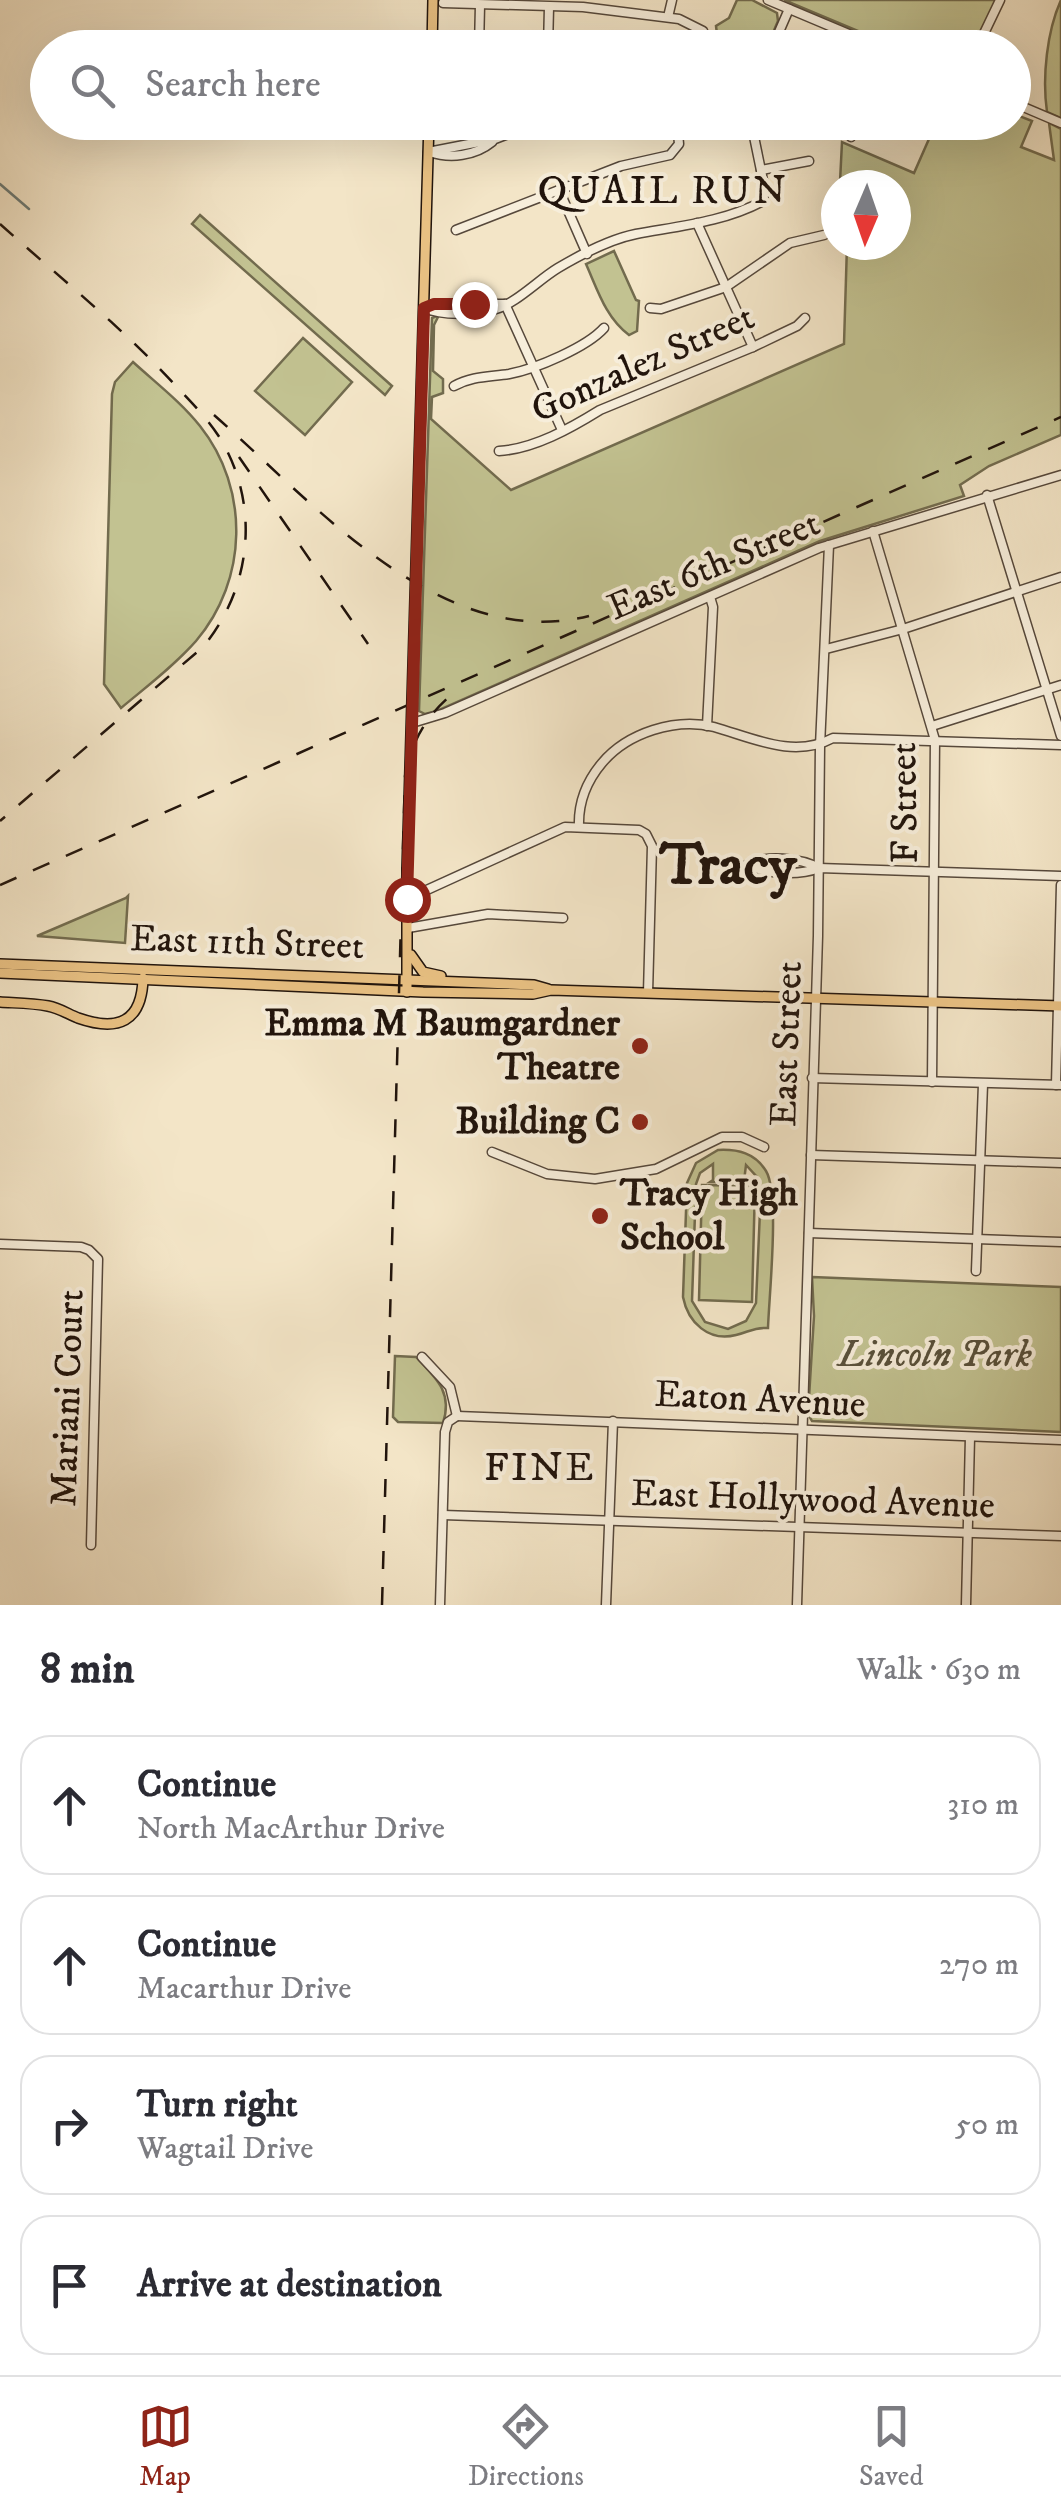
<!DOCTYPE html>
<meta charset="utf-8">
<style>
:root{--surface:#fff;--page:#f2f2f3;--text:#2b2b33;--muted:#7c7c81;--line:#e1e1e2;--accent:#8f2418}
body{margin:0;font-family:"IM FELL DW Pica",serif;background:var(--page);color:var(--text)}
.compass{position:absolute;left:821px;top:170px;width:90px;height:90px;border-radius:50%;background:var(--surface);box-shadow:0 10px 40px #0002;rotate:182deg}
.stop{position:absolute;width:30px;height:30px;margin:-22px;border:8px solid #8f2418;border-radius:50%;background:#fff}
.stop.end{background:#8f2418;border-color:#fff;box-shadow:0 2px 10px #0008}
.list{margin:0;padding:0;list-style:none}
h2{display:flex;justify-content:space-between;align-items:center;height:130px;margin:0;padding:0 40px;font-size:42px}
h2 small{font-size:32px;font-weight:400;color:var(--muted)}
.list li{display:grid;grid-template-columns:65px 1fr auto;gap:30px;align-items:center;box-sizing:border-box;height:140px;margin:0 20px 20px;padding:0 20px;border:2px solid var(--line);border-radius:30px}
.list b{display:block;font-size:38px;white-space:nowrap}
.list p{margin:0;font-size:32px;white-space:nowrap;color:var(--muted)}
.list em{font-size:32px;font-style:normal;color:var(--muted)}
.icon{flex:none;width:55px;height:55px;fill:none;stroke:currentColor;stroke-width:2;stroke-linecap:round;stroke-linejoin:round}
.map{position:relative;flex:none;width:1061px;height:1605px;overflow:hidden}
.search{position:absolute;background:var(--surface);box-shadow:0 10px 40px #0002;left:30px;right:30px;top:30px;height:110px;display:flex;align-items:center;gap:25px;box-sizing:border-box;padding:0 35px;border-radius:55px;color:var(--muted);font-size:38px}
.sheet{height:770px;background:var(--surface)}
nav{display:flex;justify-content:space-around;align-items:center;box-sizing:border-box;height:140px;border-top:2px solid var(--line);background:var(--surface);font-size:28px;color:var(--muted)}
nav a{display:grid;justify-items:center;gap:5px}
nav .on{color:var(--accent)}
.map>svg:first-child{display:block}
</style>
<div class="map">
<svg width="1061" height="1605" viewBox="0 0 1061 1605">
<rect width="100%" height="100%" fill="#f3e5c7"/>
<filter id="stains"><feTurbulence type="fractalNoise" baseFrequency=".002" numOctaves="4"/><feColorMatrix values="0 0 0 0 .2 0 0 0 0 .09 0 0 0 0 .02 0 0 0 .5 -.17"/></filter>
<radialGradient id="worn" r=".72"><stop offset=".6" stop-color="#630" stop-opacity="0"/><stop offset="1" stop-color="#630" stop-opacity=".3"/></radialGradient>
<g fill="#c2c291" stroke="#726b4e" stroke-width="2.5" fill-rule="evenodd">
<polygon points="737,0 752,0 777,13 778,21 767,47 738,47 728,44 726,47 691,47 694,38 704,44 712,41 717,34 716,26 729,18"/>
<polygon points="784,0 996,0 974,48 896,47"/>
<path d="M1061 0V118L1047 112C1042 77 1047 31 1061 0Z"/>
<polygon points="1014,114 1032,121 1021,147 1054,160 1049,123 1061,129 1061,435 989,466 960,485 964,496 820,541 437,711 425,714 419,711 432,318 439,315 434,325 433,371 443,379 443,393 432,397 431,419 511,490 844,344 847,245 896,245 896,185 847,185 840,182 842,142 914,173 936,123 1014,122"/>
<polygon points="200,215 392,386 385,395 192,224"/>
<path d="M614 251 636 300 639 301 637 331 629 335C606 318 598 291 586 264Z"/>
<polygon points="303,338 352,382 305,435 255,391"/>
<path d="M133 362C156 383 181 402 200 426 250 489 248 580 196 641 174 666 146 687 121 708L104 684 112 394 115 382Z"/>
<polygon points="128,896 125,943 37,936 126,898"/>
<path d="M718 1150C738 1149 755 1153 766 1171 780 1194 769 1296 768 1328 754 1327 749 1332 736 1335 709 1342 688 1323 683 1297L687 1183 696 1163ZM713 1164V1180L710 1182 754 1183 744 1181 746 1165 757 1177 761 1188 756 1303 746 1321 728 1329 705 1322 692 1301 696 1184 700 1173Z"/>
<polygon points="702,1185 755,1186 752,1302 699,1300"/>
<polygon points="812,1277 1061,1287 1061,1432 812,1421 808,1414 814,1316"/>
<path d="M395 1356 416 1357C436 1378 453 1392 443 1423L398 1422 393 1417Z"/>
</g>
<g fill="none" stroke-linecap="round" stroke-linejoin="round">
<polyline stroke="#6b7a76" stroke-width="2.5" points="0,184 29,209"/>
<defs>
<g id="minor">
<polyline points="768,0 882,48"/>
<polyline points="443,3 583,7 679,19 703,31"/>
<polyline points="668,17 672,0"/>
<polyline points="479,48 480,5"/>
<polyline points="548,48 549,7"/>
<polyline points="772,48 789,9"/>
<polyline points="977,48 1000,0"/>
<polyline points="1014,103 1061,123"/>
<polyline points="851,137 857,122"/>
<polyline points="428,152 495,139 540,122"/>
<path d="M430 152C450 159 475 156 492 142"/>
<polyline points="761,170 809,161"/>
<polyline points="559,190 587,254"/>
<polyline points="697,223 753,347"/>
<polyline points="456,230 621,166 670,155 679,144 677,122"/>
<polyline points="505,304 562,430"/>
<polyline points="426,307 434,304 505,304"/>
<path d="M424 308C443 316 473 315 493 310 516 304 538 280 558 268 580 255 611 239 636 234 679 226 724 222 763 201L765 190 751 122"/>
<polyline points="650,308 661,309 726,287 790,243 824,235"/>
<path d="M454 386C472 376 489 377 509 374 536 369 587 347 604 328"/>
<path d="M499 451C534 449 571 428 600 410L753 347 797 326 805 318"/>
<polyline points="987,495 1061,736"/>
<polyline points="873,531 935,740 932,1082"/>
<polyline points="826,649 903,629 1061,577"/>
<polyline points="412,723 445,713 819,548 1061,475"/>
<polyline points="707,726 713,607 710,597"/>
<polyline points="932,726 1061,685"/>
<path d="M579 827C578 802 586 782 602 763 627 733 676 717 714 727 753 738 794 759 833 738L1061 745"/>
<path d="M747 865C767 874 798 876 819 868L1061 876"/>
<path d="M747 865C765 854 801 858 819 868"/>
<polyline points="407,899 565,827 639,830 646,834 652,846 648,993"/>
<polyline points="408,928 488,914 563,918"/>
<polyline points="812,1078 1061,1085"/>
<polyline points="1056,1085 1061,885"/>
<polyline points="492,1152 547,1174 595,1179 656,1169 722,1137 742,1137 764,1147"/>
<polyline points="811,1155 1061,1163"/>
<polyline points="809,1233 1061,1242"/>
<polyline points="0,1244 81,1247 89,1250 98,1259 91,1545"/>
<polyline points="976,1271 983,1084"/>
<polyline points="422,1357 450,1387 457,1416"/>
<polyline points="457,1416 1061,1440"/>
<polyline points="443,1515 1061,1536"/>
<polyline points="440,1605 445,1432 448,1422 457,1416"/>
<polyline points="606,1605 613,1421"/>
<polyline points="797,1605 818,936 820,746 829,545"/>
<polyline points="966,1605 970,1437"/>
</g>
<g id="major">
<polyline points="432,48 433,0"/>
<polyline points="411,955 423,972 441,976"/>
<polyline points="0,964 534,985 548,989"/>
<polyline points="0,973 423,992 533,994 551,990 1061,1006"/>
<polyline points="407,992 407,870 429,122"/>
<path d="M0 1002C16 1003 33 1003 48 1006 59 1008 68 1014 78 1018 118 1032 142 1022 143 978"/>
</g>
</defs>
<use href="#minor" stroke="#56483b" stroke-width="11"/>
<use href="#major" stroke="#21140c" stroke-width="12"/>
<use href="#minor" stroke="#f7eedb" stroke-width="8"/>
<use href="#major" stroke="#eac284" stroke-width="9"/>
<g stroke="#21140c" stroke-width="2.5" stroke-dasharray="18 18" stroke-linecap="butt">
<path d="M0 224C59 277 122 327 176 386 193 404 212 423 224 445 260 511 250 590 203 647L0 821"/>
<path d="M214 415C314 503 441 653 589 616"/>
<polyline points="239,457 368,644"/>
<polyline points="0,885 1061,417"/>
<path d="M382 1605 405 776C411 741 428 713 455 692"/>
</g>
</g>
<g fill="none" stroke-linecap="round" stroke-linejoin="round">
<polyline stroke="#8f2418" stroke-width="12" points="407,899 424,308 434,304 474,304"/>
</g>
<g fill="#8f2418" stroke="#f7eedb" stroke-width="4">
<circle cx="640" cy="1046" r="10"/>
<circle cx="640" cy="1122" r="10"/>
<circle cx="600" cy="1216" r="10"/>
</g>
<g text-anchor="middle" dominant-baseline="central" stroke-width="8" stroke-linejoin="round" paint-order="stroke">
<g font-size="38" fill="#21140c" stroke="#f7eedb">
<text transform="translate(643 364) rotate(-24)">Gonzalez Street</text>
<text transform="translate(714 566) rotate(-23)">East 6th Street</text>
<text transform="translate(905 803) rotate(-91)">F Street</text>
<text transform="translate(247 943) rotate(2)">East 11th Street</text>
<text transform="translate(787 1044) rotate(-88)">East Street</text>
<text transform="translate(68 1398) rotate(-88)">Mariani Court</text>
<text transform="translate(760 1400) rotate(3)">Eaton Avenue</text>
<text transform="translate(813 1500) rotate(2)">East Hollywood Avenue</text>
</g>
<g font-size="38" font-weight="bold" fill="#21140c" stroke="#f7eedb" text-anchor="end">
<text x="620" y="1024">Emma M Baumgardner<tspan x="620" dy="44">Theatre</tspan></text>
<text x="620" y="1122">Building C</text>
<text x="620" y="1194" text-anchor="start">Tracy High<tspan x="620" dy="44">School</tspan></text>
</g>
<g font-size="38" font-style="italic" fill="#59513b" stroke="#f7eedb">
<text x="935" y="1355">Lincoln Park</text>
</g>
<g font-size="40" letter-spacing="2.5" fill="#21140c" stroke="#f7eedb">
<text x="663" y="192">QUAIL RUN</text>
<text x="540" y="1469">FINE</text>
</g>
<g font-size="58" font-weight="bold" fill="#21140c" stroke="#f7eedb">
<text x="728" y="866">Tracy</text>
</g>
</g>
<rect width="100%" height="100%" filter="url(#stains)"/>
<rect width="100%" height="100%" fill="url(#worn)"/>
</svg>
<svg class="compass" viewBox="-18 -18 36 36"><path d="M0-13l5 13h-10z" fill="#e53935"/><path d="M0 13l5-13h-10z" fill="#7c7c81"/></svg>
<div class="stop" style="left:407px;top:899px"></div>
<div class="stop end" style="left:474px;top:304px"></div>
<div class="search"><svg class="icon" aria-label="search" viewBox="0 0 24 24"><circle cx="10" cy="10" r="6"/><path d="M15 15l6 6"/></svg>Search here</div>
</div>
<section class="sheet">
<h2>8 min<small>Walk · 630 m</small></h2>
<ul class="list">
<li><svg class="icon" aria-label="ahead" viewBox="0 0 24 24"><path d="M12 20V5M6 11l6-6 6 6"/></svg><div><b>Continue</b><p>North MacArthur Drive</p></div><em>310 m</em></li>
<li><svg class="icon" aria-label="ahead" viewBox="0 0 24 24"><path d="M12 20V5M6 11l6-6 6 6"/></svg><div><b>Continue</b><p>Macarthur Drive</p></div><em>270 m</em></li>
<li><svg class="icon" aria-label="right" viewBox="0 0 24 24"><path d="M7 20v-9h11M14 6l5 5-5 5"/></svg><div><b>Turn right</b><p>Wagtail Drive</p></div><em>50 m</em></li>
<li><svg class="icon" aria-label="arrive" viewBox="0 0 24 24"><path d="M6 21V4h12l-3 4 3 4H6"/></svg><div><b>Arrive at destination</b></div></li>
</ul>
</section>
<nav>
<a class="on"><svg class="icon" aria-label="map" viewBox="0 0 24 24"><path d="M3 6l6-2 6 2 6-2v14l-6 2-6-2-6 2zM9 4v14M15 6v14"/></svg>Map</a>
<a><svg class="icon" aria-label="directions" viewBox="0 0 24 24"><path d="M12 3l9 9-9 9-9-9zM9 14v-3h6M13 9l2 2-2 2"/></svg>Directions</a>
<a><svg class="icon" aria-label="saved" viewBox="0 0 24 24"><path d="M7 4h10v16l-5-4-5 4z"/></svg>Saved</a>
</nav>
